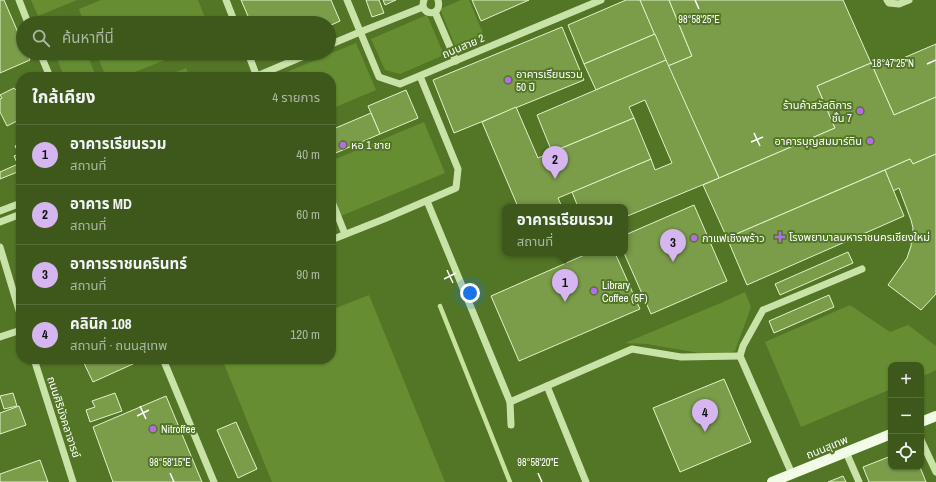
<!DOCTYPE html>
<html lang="th">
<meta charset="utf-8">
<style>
:root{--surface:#3e581c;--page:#455e25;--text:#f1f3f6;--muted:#adb8a3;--line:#576e3b;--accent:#d6b6f1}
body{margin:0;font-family:"Archivo Narrow","Noto Sans Thai",sans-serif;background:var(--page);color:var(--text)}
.controls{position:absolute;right:12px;bottom:12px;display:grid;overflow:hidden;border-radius:8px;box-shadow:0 1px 3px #0004}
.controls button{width:36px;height:36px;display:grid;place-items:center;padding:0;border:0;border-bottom:1px solid var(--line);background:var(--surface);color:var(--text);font:20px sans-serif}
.you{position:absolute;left:470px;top:293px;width:14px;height:14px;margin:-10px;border:3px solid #fff;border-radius:50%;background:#1a73e8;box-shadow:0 0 0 6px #1a73e833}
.badge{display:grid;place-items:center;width:26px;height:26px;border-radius:50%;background:var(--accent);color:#111;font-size:13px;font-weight:700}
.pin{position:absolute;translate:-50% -33px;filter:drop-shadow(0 1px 2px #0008)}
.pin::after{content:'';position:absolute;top:21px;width:14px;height:12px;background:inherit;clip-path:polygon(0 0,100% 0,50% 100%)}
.popup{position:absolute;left:502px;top:204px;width:126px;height:52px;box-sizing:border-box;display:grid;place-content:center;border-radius:8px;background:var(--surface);filter:drop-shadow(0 1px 3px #0005);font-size:13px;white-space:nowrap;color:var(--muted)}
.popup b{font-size:15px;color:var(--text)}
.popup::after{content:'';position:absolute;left:50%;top:100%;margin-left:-8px;border:8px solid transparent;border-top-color:var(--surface)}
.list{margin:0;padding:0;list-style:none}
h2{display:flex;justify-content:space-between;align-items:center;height:52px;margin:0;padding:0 16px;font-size:17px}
h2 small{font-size:13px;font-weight:400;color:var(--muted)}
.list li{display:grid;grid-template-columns:26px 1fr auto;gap:12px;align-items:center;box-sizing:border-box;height:60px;padding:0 16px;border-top:1px solid var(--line)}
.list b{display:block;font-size:15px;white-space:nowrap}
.list p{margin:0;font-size:13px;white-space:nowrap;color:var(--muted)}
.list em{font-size:13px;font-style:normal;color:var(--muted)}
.icon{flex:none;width:22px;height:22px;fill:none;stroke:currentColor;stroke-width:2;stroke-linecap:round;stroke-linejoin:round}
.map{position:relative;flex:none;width:936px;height:482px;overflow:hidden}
.search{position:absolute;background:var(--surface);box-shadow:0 1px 3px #0004;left:16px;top:16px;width:320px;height:44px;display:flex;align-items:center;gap:10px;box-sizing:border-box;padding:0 14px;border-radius:22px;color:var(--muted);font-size:15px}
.panel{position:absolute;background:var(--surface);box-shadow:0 1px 3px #0004;left:16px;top:72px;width:320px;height:292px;border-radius:16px}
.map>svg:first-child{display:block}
</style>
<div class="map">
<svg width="936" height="482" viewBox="0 0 936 482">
<rect width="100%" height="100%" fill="#537626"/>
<g fill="#668d31">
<polygon points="31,0 77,0 38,16"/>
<polygon points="101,0 198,0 207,23 84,23 79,9"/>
<polygon points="461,0 469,0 485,38 457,50 440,9"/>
<polygon points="427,15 444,55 400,74 385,70 371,39"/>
<polygon points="356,43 376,90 331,109 331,77 275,77"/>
<polygon points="55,53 87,53 96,77 64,77"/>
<polygon points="96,53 183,53 122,77 106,77"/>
<polygon points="186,68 190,77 164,77"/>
<polygon points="424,122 445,173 341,216 331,192 331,161"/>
<polygon points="745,292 751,307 735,351 717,356 647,344 625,343 723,302"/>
<polygon points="369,295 445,482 272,482 222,359 331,359 331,310"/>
<polygon points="850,305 890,332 908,325 936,346 936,370 921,377 921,365 891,365 891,389 801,427 765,342"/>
</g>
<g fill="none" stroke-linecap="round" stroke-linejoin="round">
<polyline stroke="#c6e29b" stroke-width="4.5" points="440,306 510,482"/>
</g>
<g fill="#7b9d4a" stroke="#e1f2c9">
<polygon points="0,0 4,0 23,44 23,53 27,53 30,60 0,73"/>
<polygon points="241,0 331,0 340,21 329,26 329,23 251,23"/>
<polygon points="366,0 379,0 384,13 372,17"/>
<polygon points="383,0 396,0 385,5"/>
<polygon points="472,0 529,0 481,21"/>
<polygon points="626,0 640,0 655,34 584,64 568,25"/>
<polygon points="640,0 669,0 692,56 668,66"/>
<polygon points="669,0 843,0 871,63 817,86 835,128 719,178 668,66 692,56"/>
<polygon points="562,27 584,80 454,133 433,80"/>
<polygon points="655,34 666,60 596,90 584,64"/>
<polygon points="936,44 936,97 894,115 871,63 887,65"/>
<polygon points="666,60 719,178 625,217 625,207 578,207 572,192 651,159 655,170 672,163 645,100 629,107 634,118 552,152 537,115"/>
<polygon points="871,63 894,115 936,97 936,154 913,164 910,159 727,238 703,185 835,128 817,86"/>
<polygon points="14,88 16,90 18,89 21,95 21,119 7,126 0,112 0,99 2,98 0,95"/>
<polygon points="406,90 418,118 380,134 368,106"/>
<polygon points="516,107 538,158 634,118 651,159 558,198 562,207 518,207 482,122"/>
<polygon points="371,113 380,134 331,155 331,130"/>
<polygon points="21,143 21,172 14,156 19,154 15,146"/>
<polygon points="936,154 936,294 921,310 888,285 907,258 911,246 913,228 911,220 899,188 893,191 885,170 910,159 913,164"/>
<polygon points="18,164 20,171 0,179 0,172"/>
<polygon points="885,170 904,216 747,285 727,238"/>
<polygon points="694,205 727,281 651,314 624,253 625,253 625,235"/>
<polygon points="848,252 853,263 780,295 775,284"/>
<polygon points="589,253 615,253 640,309 519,361 491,296"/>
<polygon points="829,295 834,307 774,333 769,321"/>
<polygon points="82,359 144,359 93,382"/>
<polygon points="724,379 751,442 680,472 653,408"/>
<polygon points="13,393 17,406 4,409 0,396"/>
<polygon points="115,393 122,411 90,422 86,410 95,407 92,401"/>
<polygon points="166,396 202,482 113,482 93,427"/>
<polygon points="19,406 26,425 0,434 0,413"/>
<polygon points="236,422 257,469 238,478 217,430"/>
<polygon points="891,456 891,467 920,467 926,482 869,482 863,467"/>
<polygon points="40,460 48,482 0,482 0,474"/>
<polygon points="843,476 846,482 828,482"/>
</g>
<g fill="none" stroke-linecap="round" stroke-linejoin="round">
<g stroke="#c9e2a7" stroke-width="7">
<polyline points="19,0 28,23"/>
<polyline points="226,0 235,23"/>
<polyline points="347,0 379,77 400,84 601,0"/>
<path d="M424 0C418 16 443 18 438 0"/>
<polyline points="887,0 889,3 899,4 909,0"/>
<polyline points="435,12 456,61"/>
<polyline points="329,45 360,32 423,7"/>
<polyline points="40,53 50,77"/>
<polyline points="248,53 257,77"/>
<polyline points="257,76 311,53"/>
<polyline points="331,199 345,234"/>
<polyline points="427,201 510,402 632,349 681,357 740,356"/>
<polyline points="0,211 21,203"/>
<polyline points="0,222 21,214"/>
<polyline points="331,240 384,219 456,188 458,169 420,76"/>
<polyline points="0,247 21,317"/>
<polyline points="0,337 21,330"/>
<polyline points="34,359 73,482"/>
<polyline points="163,359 214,482"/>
<polyline points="547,386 586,482"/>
<polyline points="510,402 511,425"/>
<polyline points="921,440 936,472"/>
<polyline points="846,452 859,482"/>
<polyline points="792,474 740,356 743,346 763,310 862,269"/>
</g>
<g stroke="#f1fbe5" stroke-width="10">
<polyline points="921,422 936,416"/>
<polyline points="772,482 891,434"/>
</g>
</g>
<path fill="none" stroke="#fff" stroke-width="1.5" d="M695 0 699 9M927 64 936 60M754 133 760 146M751 142 763 137M447 270 453 283M444 279 456 273M140 406 146 419M137 416 149 410M170 473 174 482M538 473 542 482"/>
<g fill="#b56cea" stroke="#537626" stroke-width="1.5">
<circle cx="508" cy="80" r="4"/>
<circle cx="860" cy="111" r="4"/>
<circle cx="870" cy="141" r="4"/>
<circle cx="343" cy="145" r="4"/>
<path d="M778 231h4v4h4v4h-4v4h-4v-4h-4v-4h4z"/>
<circle cx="694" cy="238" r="4"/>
<circle cx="594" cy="291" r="4"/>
<circle cx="153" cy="429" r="4"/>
</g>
<g text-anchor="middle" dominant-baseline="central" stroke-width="4" stroke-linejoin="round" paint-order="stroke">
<g font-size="11" fill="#fff" stroke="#537626">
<text transform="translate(463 46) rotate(-23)">ถนนสาย 2</text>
<text transform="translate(64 417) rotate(72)">ถนนศิริมังคลาจารย์</text>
<text transform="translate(827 447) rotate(-22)">ถนนสุเทพ</text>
</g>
<g font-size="11" fill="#fff" stroke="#537626" text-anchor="start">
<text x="516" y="74">อาคารเรียนรวม<tspan x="516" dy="13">50 ปี</tspan></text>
<text x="852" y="105" text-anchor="end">ร้านค้าสวัสดิการ<tspan x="852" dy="13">ชั้น 7</tspan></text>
<text x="862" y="141" text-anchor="end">อาคารบุญสมมาร์ติน</text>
<text x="351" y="145">หอ 1 ชาย</text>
<text x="789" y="237">โรงพยาบาลมหาราชนครเชียงใหม่</text>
<text x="702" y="238">กาแฟเชิงพร้าว</text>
<text x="602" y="285">Library<tspan x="602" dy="13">Coffee (5F)</tspan></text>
<text x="161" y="429">Nitroffee</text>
</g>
</g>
<g font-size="10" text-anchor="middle" fill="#fff" stroke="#537626" stroke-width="4" stroke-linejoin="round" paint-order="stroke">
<text x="699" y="23">98°58'25"E</text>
<text x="893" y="67">18°47'25"N</text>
<text x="170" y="466">98°58'15"E</text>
<text x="538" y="466">98°58'20"E</text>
</g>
</svg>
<div class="controls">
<button>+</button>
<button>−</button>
<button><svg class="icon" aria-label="locate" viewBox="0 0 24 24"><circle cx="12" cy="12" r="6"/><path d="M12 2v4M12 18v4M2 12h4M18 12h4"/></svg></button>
</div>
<div class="you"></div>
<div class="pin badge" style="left:565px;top:302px">1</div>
<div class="popup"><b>อาคารเรียนรวม</b>สถานที่</div>
<div class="pin badge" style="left:555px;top:179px">2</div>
<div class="pin badge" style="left:673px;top:262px">3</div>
<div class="pin badge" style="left:705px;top:432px">4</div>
<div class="search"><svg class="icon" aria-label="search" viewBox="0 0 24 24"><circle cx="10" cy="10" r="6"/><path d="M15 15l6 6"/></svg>ค้นหาที่นี่</div>
<section class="panel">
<h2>ใกล้เคียง<small>4 รายการ</small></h2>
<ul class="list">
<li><span class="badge">1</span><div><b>อาคารเรียนรวม</b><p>สถานที่</p></div><em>40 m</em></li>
<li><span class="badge">2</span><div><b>อาคาร MD</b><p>สถานที่</p></div><em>60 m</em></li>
<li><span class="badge">3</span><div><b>อาคารราชนครินทร์</b><p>สถานที่</p></div><em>90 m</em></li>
<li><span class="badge">4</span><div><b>คลินิก 108</b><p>สถานที่ · ถนนสุเทพ</p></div><em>120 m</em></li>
</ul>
</section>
</div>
